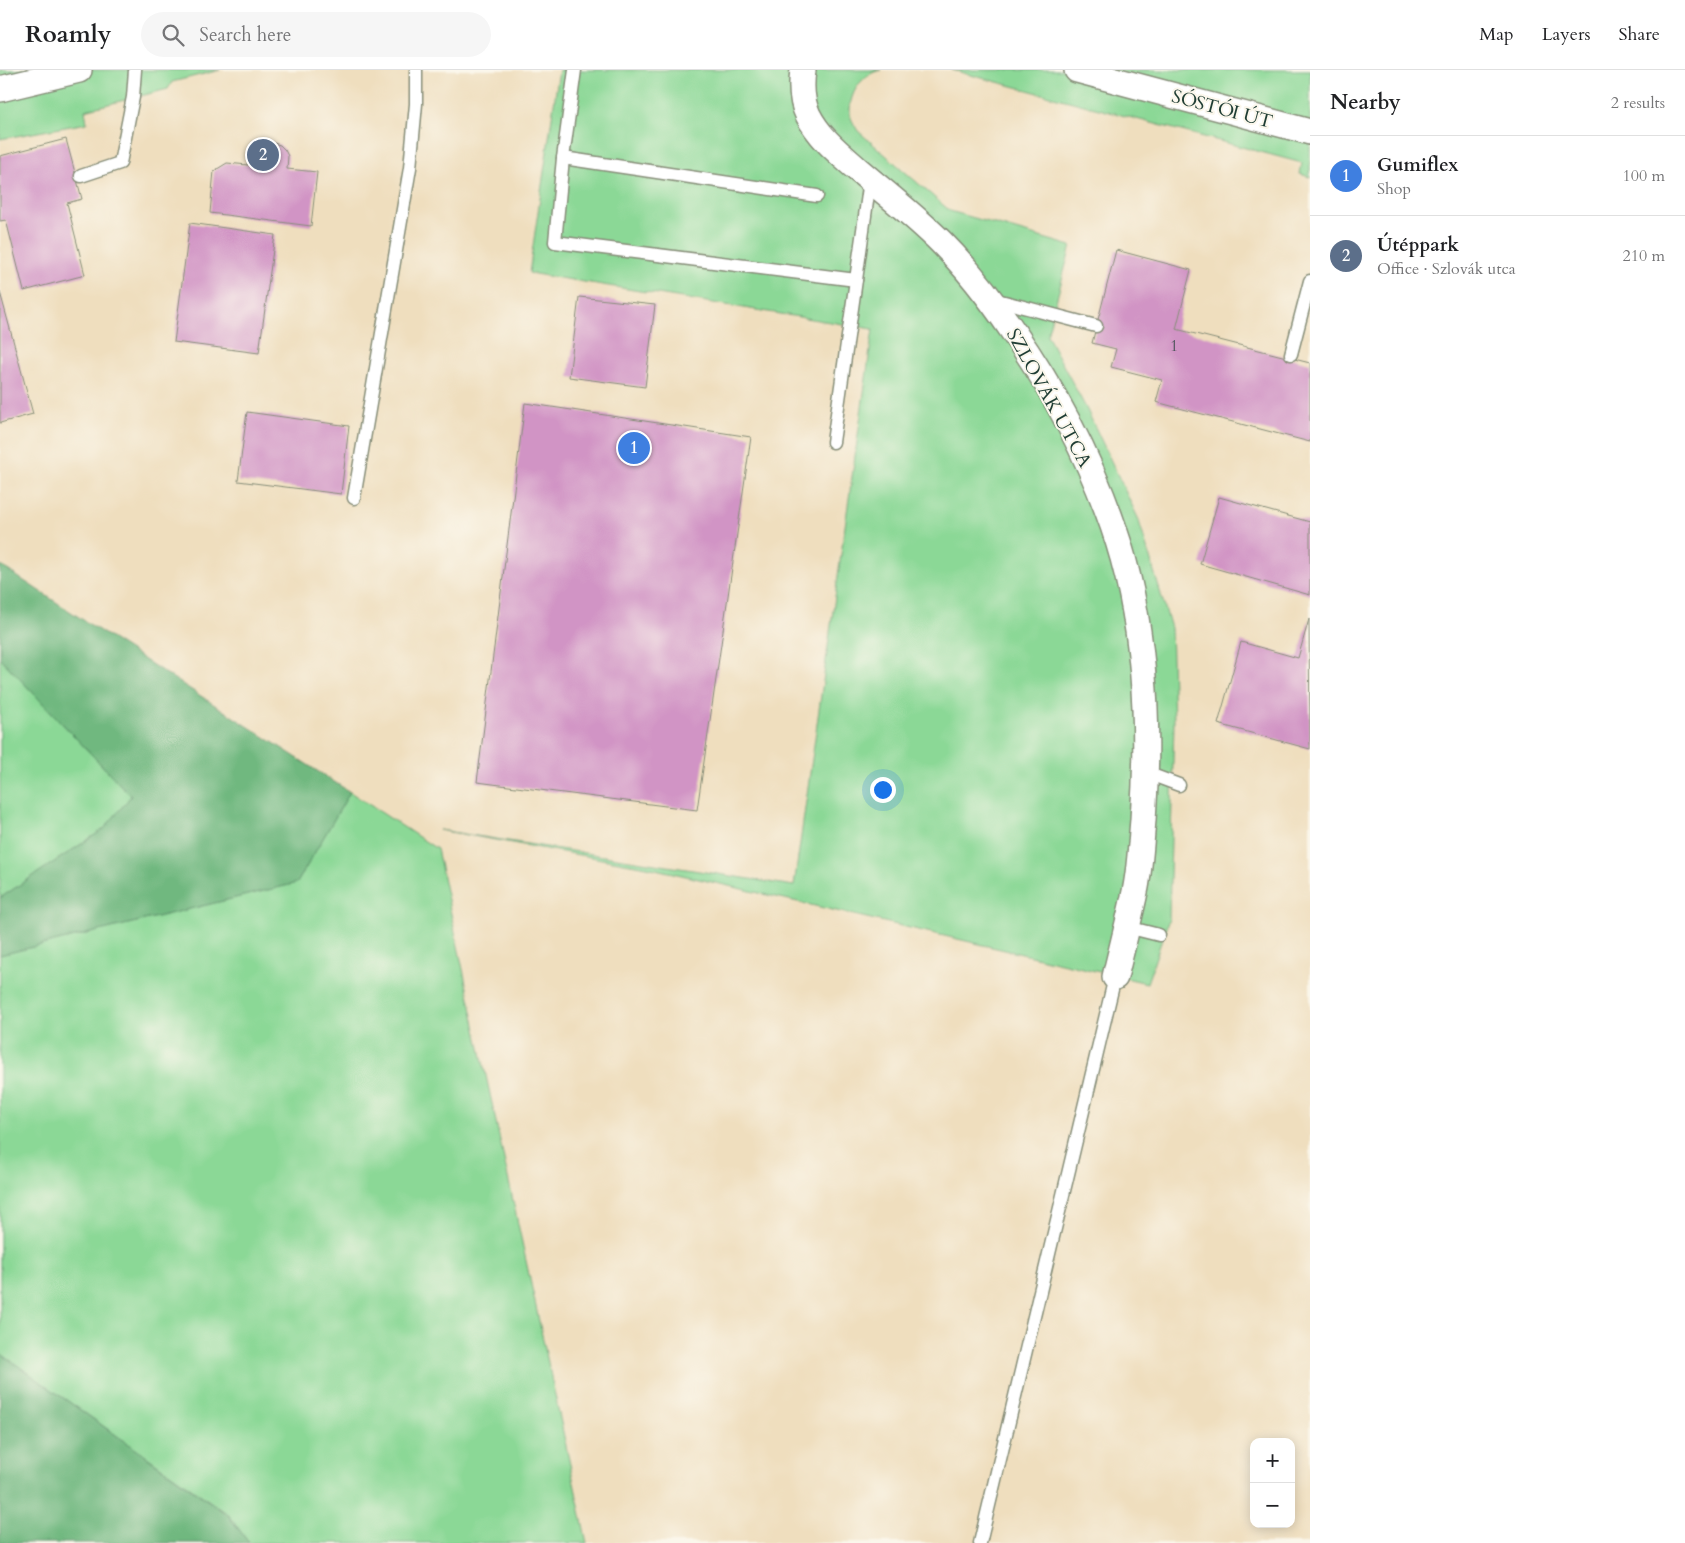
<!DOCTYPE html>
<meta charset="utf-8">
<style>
:root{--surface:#fff;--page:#f6f6f6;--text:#202124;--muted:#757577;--line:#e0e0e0;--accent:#7c3aed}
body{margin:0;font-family:Cardo,serif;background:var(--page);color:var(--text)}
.controls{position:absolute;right:15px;bottom:15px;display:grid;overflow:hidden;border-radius:10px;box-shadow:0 2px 12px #0003}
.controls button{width:45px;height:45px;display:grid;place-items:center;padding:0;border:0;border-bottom:1px solid var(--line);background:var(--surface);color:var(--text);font:25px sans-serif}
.you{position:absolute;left:882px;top:719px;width:18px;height:18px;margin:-12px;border:4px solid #fff;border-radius:50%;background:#1a73e8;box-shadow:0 0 0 8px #1a73e833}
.badge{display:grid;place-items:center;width:32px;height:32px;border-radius:50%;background:var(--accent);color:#fff;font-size:16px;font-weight:700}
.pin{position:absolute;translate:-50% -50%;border:2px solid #fff;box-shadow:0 1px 5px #0006}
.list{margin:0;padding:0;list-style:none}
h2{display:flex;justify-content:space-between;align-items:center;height:65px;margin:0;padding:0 20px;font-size:21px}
h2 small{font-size:16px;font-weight:400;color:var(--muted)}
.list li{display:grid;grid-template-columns:32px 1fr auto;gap:15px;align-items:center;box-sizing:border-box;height:80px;padding:0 20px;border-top:1px solid var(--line)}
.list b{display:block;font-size:19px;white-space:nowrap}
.list p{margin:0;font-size:16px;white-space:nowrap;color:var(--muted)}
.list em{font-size:16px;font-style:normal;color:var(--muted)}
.icon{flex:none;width:28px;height:28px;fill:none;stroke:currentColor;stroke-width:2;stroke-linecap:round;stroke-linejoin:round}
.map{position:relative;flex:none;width:1310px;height:1473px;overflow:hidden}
header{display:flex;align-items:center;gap:30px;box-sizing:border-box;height:70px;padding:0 25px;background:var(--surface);border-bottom:1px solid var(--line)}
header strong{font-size:24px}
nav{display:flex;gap:28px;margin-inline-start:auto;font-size:18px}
.search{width:350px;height:45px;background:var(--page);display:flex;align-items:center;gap:12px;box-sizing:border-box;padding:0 18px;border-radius:28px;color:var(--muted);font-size:19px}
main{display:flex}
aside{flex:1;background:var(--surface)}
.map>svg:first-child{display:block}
</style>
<header>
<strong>Roamly</strong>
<div class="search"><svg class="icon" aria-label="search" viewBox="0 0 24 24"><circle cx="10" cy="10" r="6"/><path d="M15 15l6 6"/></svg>Search here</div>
<nav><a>Map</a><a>Layers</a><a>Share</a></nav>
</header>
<main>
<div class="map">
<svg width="1310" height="1473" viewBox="0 0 1310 1473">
<rect width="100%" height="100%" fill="#fbf7ec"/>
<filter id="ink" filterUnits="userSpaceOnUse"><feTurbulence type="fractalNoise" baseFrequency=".02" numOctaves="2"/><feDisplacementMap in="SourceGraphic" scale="10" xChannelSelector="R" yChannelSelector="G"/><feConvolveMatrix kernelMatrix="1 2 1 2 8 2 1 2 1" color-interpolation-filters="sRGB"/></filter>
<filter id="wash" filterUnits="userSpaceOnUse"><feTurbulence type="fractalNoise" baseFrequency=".0096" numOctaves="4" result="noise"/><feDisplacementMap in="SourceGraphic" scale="20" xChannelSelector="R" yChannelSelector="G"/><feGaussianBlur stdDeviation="1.12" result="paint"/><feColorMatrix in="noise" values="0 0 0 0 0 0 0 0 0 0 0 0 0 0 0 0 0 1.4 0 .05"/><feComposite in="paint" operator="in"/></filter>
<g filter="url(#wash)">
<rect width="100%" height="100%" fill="#efdebe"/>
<g fill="#8bd896" stroke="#558a65">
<polygon points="0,0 220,0 172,12 168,19 85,40 87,53 0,69"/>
<path d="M559 0H881C862 4 849 23 850 43 850 48 855 56 858 61L950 141 1071 176 1047 265 1087 340 1138 448 1171 558 1174 652 1169 849 1147 913 647 797 439 760 794 816 873 259 529 203Z"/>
<polygon points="952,0 1310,0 1310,107 1300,104 1302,93"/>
<polygon points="0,588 131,726 104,759 0,828"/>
<polygon points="350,722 437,779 587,1473 249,1473 228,1444 0,1283 0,885 297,813"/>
</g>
<g fill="#70b87f" stroke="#487a5a">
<polygon points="0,495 106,565 350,722 297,813 0,885 0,828 104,759 131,726 0,588"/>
<polygon points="0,1283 228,1445 249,1473 0,1473"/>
</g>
<g id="blocks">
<g fill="#d194c5">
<polygon points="66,69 82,129 67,133 85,205 24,221 6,150 0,151 0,86"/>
<polygon points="267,71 280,75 285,80 288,86 287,99 317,102 311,156 210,143 214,101 227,93 248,95 248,88 250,82 260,73"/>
<polygon points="190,153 275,165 259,283 174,272"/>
<polygon points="1116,180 1191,200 1176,259 1310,293 1310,372 1156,332 1162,310 1111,297 1116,279 1092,273"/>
<polygon points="0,222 33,344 0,353"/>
<polygon points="579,227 655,235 645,317 569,307"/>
<polygon points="525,333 751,367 697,740 477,712"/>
<polygon points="247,342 349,356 341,424 238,411"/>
<polygon points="1219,427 1310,452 1310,525 1200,494"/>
<polygon points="1309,549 1310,679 1218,654 1241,572 1298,588"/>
</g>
</g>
</g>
<g filter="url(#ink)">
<use href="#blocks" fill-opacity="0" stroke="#878e79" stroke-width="1"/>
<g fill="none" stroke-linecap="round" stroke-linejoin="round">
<defs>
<g id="lane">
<polyline points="575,0 563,88 555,172 856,210 870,110"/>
<polyline points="563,88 817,126"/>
<polyline points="81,106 120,93 133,27 135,0"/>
<polyline points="993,229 1096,256"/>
<polyline points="1291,284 1310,211"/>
<polyline points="833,372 856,210"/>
<polyline points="354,428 410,98 416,34 416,0"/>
<polyline points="1147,703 1179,715"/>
<polyline points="1127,857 1159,865"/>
<polyline points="980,1473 1115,907"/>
</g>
<g id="street">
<path d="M803 0C801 15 801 31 808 45 819 67 839 83 856 98 885 123 915 146 941 172 968 199 991 229 1012 260 1054 320 1089 387 1113 456 1145 547 1150 655 1143 750 1141 772 1140 795 1136 817 1130 847 1122 877 1115 907"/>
<polyline points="1077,0 1310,62"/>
<polyline points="0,19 79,0"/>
</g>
</defs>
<use href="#lane" stroke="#878e79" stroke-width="15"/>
<use href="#street" stroke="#878e79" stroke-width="28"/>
<use href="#lane" stroke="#fff" stroke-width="12"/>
<use href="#street" stroke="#fff" stroke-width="25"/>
</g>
</g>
<g text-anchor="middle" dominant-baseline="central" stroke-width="4" stroke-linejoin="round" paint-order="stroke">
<g font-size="16" fill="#4c5358">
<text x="1174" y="276">1</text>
</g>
<g font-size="19" fill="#1f3d34" stroke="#fbf7ec">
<text transform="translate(1222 39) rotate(15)">SÓSTÓI ÚT</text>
<text transform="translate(1049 328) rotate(61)">SZLOVÁK UTCA</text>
</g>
</g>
</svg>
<div class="controls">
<button>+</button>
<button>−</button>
</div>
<div class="you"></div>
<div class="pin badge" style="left:634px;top:378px;background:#3f7fe0">1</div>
<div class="pin badge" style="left:263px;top:85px;background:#5c6f8a">2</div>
</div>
<aside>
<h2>Nearby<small>2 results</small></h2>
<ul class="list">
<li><span class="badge" style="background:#3f7fe0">1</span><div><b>Gumiflex</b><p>Shop</p></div><em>100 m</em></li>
<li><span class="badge" style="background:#5c6f8a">2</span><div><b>Útéppark</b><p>Office · Szlovák utca</p></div><em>210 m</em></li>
</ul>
</aside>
</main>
